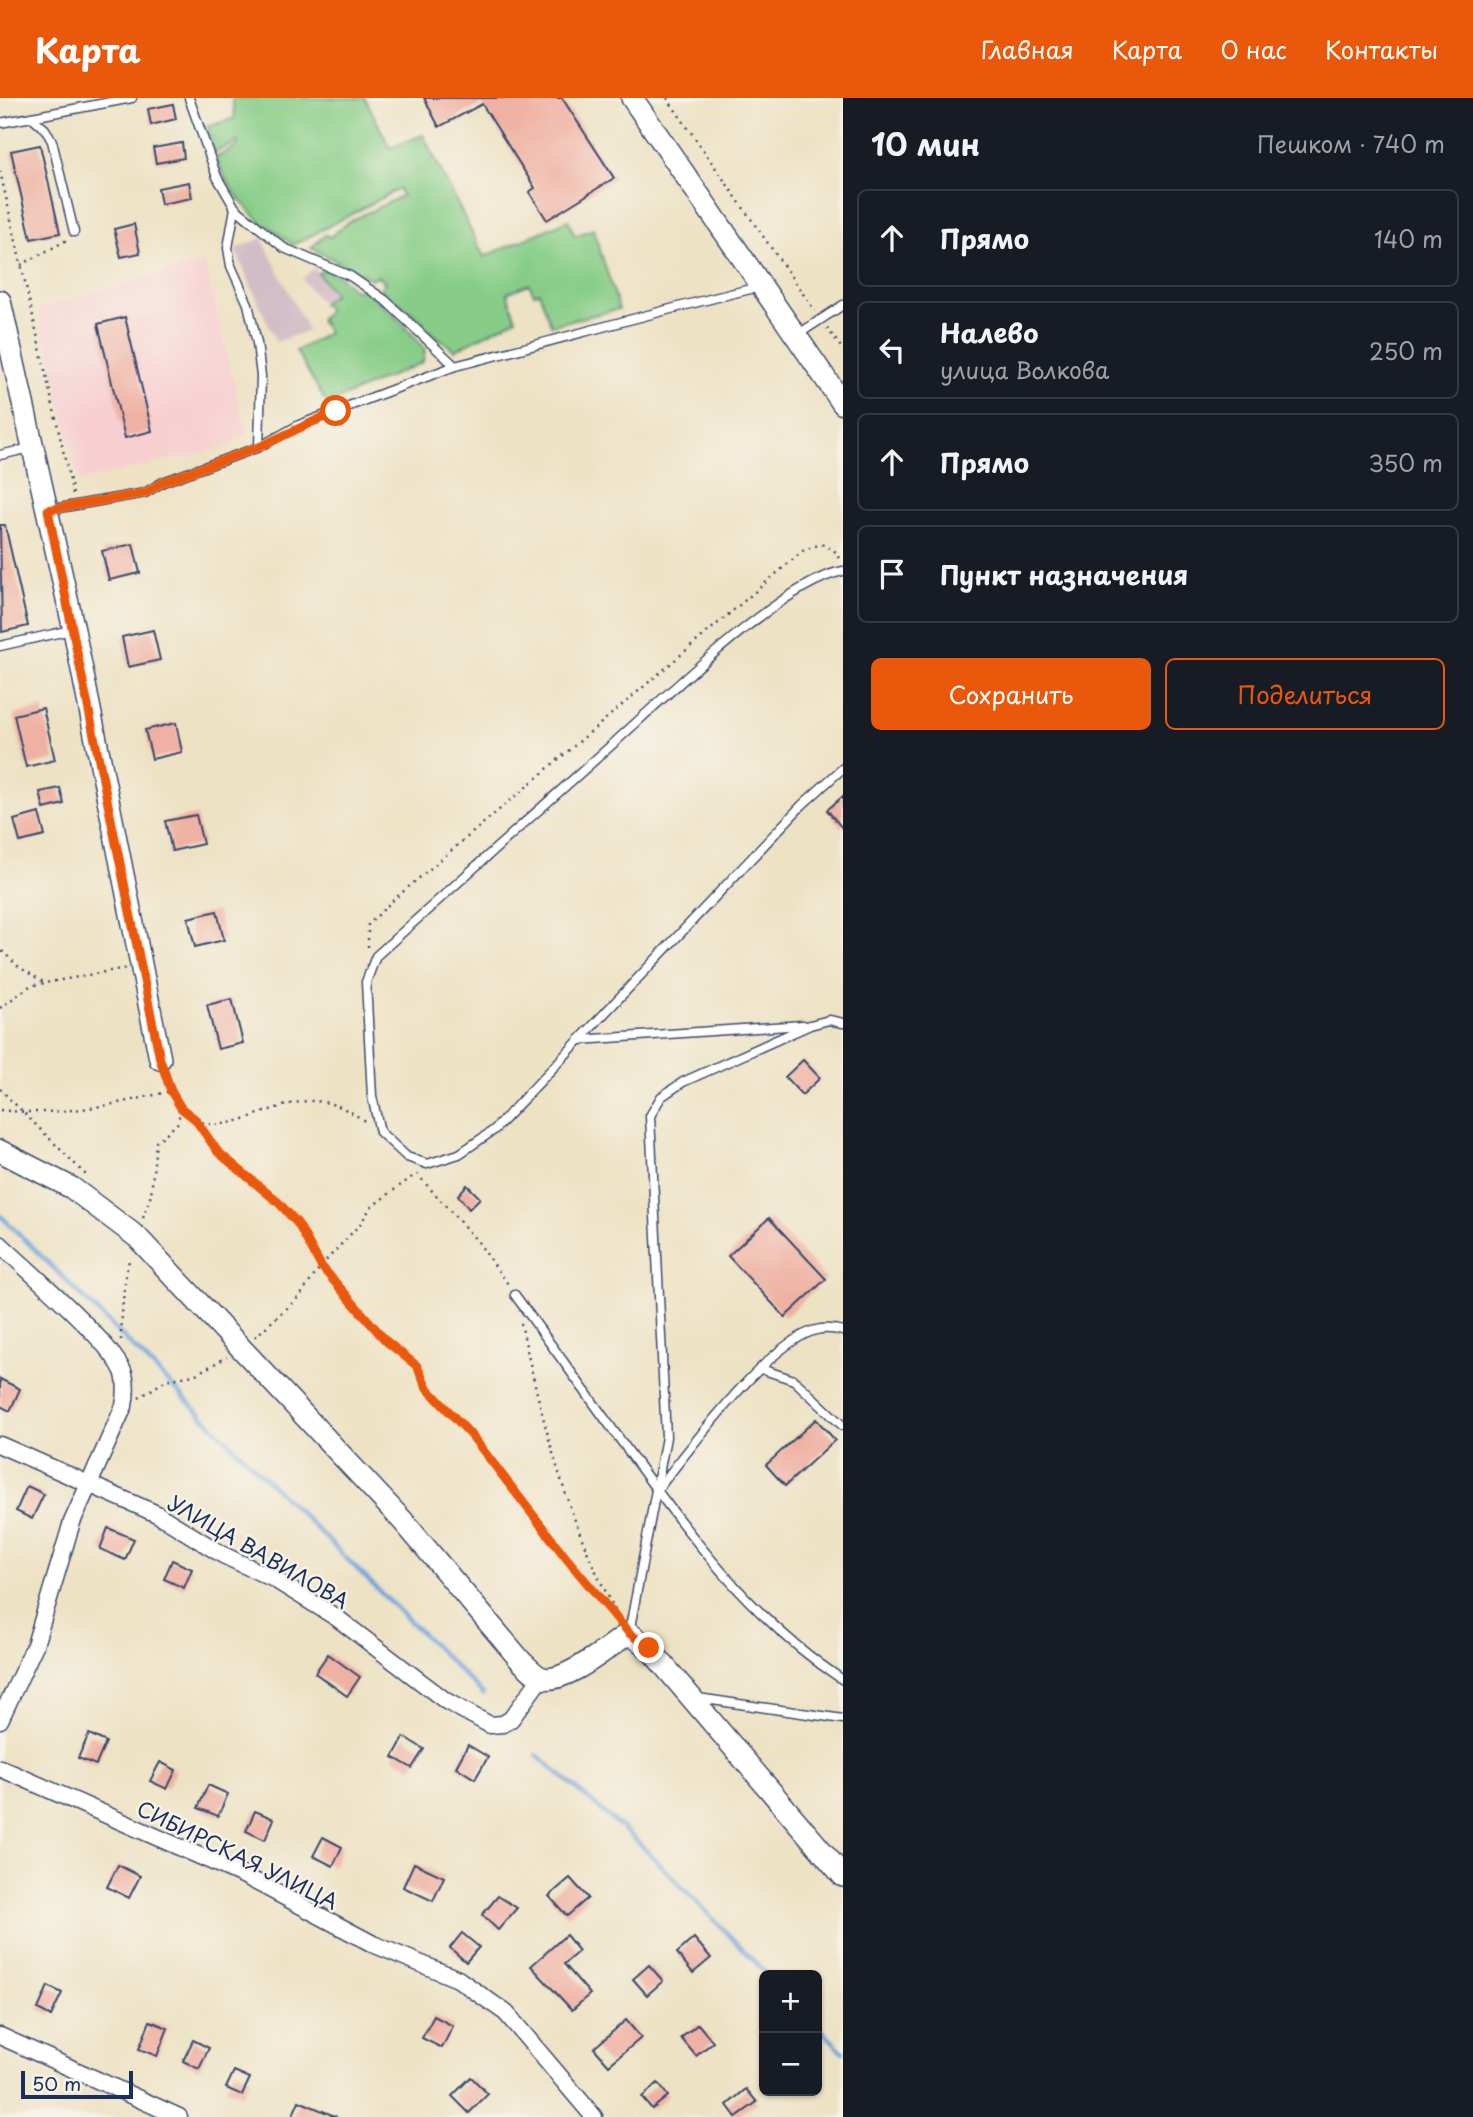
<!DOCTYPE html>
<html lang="ru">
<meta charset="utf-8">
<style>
:root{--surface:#171b24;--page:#20242c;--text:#f1f3f6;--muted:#9ea1a6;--line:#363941;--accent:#ea580c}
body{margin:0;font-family:"Playpen Sans",sans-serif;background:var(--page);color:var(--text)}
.controls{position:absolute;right:21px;bottom:21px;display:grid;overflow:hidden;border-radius:10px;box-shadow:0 2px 5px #0004}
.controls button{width:63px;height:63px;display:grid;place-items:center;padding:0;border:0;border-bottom:2px solid var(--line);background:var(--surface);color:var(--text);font:35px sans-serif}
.scale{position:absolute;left:21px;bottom:18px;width:112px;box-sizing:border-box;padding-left:7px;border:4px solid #1b2f5e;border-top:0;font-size:19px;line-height:24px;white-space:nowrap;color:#1b2f5e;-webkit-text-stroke:5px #f7f3e8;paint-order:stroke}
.stop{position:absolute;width:21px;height:21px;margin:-16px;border:5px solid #ea580c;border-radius:50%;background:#fff}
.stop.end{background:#ea580c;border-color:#fff;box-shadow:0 2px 7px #0008}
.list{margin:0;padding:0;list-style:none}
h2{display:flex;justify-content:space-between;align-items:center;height:91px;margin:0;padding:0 28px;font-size:30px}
h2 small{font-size:23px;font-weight:400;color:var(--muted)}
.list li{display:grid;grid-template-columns:46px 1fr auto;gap:21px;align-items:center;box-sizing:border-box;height:98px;margin:0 14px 14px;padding:0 14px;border:2px solid var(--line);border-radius:10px}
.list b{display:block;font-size:26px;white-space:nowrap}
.list p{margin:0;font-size:23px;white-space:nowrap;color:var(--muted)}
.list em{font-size:23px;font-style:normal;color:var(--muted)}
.actions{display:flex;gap:14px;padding:21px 28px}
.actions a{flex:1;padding:16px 0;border:2px solid var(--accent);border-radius:10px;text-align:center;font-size:24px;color:var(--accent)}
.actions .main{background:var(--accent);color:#fff}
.icon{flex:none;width:38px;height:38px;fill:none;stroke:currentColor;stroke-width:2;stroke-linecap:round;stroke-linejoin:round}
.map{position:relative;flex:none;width:843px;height:2019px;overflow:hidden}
header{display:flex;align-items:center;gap:42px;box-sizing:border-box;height:98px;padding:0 35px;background:var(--accent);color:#fff}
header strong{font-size:33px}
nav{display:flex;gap:38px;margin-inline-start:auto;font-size:24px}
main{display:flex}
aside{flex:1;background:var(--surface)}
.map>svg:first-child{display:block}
</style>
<header>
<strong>Карта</strong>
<nav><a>Главная</a><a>Карта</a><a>О нас</a><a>Контакты</a></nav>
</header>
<main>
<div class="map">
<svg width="843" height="2019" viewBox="0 0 843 2019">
<rect width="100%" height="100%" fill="#f7f3e8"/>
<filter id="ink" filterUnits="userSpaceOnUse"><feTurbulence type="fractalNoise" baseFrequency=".0143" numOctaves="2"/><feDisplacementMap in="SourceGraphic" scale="14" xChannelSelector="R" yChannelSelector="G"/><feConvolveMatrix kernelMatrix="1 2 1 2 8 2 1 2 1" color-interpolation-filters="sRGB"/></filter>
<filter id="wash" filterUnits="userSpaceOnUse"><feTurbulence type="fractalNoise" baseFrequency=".00686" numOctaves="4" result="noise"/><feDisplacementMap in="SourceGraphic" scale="28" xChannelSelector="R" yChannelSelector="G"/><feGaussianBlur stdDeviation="1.57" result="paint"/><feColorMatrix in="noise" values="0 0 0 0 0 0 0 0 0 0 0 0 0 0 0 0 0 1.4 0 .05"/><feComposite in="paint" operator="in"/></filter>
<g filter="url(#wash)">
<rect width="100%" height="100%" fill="#ede2c4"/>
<polygon fill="#f7cfd1" points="204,164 247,337 235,340 231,348 79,383 38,210"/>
<g fill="#d2bdc6">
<polygon points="262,140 308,233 276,244 235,151"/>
<polygon points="314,170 335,196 322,206 302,181"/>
</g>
<g fill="#87cd87" stroke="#517e72" stroke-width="2">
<path d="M232 0H365L390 50 423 37 484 159 568 122 575 138 593 131 619 211 551 227 539 194 534 196 529 186 507 195 516 221 455 252 423 228 424 224 380 191 385 184 378 178 371 181 311 150 325 137 330 139 348 124 402 98 399 91 293 147 269 128 266 129C242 106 229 92 216 60L238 47V43L214 55 207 29 235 20Z"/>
<path d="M325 172 339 178 354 192 362 191C386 209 407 228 425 252L423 264 327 306 296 253 328 235 320 222 329 212 322 206 334 196 318 175Z"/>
</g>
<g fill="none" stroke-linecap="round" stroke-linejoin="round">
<g stroke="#6fa3db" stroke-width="4.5">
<polyline points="0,1117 483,1596"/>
<polyline points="537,1657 636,1742 768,1877"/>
<polyline points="817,1927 843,1954"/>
</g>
</g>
<g id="blocks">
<g fill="#efb1a3">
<polygon points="424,0 562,0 614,80 547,122 529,94 535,90 482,6 439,29"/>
<polygon points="173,6 176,21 151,27 148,11"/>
<polygon points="182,45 184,60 156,65 153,50"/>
<polygon points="40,47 60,135 31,141 11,53"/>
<polygon points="189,84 192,100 161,106 158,90"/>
<polygon points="134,126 140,155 121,159 114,131"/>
<polygon points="125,219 152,333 125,340 98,226"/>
<polygon points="0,427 5,427 28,528 2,534"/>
<polygon points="133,446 140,475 109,482 102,453"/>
<polygon points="153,532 160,562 128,569 122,539"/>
<polygon points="43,610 55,662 26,669 14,617"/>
<polygon points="176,625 182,654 152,661 145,632"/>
<polygon points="60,690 64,706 44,711 40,694"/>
<polygon points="843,698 843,731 827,712"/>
<polygon points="39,715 45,738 20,744 14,722"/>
<polygon points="196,717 203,746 172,753 165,723"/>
<polygon points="217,813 224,842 195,849 188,820"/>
<polygon points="232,901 243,945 218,951 207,907"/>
<polygon points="803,962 820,980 802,997 785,979"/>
<polygon points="467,1087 480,1100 469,1111 458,1097"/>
<polygon points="769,1120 826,1181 785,1219 728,1158"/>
<polygon points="0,1281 20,1291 10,1313 0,1308"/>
<polygon points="816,1321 835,1342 785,1388 766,1367"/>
<polygon points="27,1388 44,1396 32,1421 16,1413"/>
<polygon points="108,1430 134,1441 125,1462 100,1451"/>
<polygon points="172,1462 192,1471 184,1490 164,1481"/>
<polygon points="328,1556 360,1579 347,1598 315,1575"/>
<polygon points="89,1636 106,1644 96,1667 78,1660"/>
<polygon points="404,1639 424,1651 412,1670 393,1659"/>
<polygon points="468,1647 488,1659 475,1681 456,1669"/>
<polygon points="160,1664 176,1672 167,1691 150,1683"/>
<polygon points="208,1687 228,1696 218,1718 198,1710"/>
<polygon points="255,1713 274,1721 265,1742 246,1733"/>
<polygon points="323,1739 342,1749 333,1768 313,1758"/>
<polygon points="414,1765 444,1779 433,1803 403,1789"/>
<polygon points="118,1767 140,1778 129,1800 107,1789"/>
<polygon points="570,1780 588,1800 567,1818 549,1798"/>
<polygon points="498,1798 517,1810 498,1832 482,1817"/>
<polygon points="462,1835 479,1849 466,1864 450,1850"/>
<polygon points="566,1837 579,1853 564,1866 590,1896 572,1912 531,1868"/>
<polygon points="694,1840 711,1860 693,1875 677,1855"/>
<polygon points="649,1867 663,1883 647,1897 633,1881"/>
<polygon points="48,1888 62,1895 51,1918 38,1911"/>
<polygon points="434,1918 453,1928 442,1950 422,1940"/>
<polygon points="626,1922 641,1940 609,1967 594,1950"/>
<polygon points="150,1923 168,1930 157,1958 139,1951"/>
<polygon points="698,1926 713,1944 696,1958 681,1940"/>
<polygon points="193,1942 209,1950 199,1971 183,1963"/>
<polygon points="234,1973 250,1980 242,1997 226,1990"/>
<polygon points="471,1979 488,1996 469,2015 452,1998"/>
<polygon points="658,1985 668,1998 652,2011 642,1999"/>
<polygon points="746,1991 757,2004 736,2019 727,2007"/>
<polygon points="299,2003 337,2019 292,2019"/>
</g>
</g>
</g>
<g filter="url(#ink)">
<use href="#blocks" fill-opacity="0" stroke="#3a4a6d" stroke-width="2"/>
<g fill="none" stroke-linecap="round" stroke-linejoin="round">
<defs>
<g id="service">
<path d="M189 0 217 79 235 110 284 150 350 178 385 202 455 268C557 242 657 213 759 189"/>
<polyline points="31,19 45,31 52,43 74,134"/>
<polyline points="0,25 132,0"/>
<polyline points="235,110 228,150 231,168 248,206 257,245 261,278 259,349"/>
<polyline points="797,237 843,207"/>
<polyline points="0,357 31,350"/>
<polyline points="48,412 145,395 163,384 259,349 299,327 455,268"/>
<path d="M843 473C783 484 664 600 615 644 535 715 456 786 376 858L366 884 372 998 380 1034 407 1059 427 1066 459 1056 494 1032 802 707 843 670"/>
<polyline points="0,548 71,532"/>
<polyline points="579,942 803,927"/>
<path d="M515 1197C551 1247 588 1297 624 1347 686 1434 752 1522 843 1582"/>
<polyline points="761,1271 794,1282 843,1328"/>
<path d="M657 1392C690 1351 768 1244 816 1232 824 1230 835 1231 843 1233"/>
<polyline points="629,1535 666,1339 650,1018 661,999 683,984 810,927 829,922 843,925"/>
<polyline points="698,1600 843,1621"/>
</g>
<g id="minor">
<path d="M0 1146C26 1171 115 1247 124 1276 127 1287 126 1297 124 1308L72 1424 35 1547 0 1622"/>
<polyline points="0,1347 157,1416 223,1457 274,1481 337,1520 446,1603 490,1627 503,1626 511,1621 541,1580"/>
<polyline points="0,1670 245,1778 373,1846 458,1881 506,1915 594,2019"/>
<polyline points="0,1938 179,2019"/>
</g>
<g id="tertiary">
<polyline points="632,0 843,306"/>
<polyline points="0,203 74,532 160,961"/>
<path d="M0 1053 72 1090 137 1139 403 1423 521 1563C527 1568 535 1578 543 1580 565 1586 611 1547 629 1535L649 1550 843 1778"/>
</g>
</defs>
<use href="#service" stroke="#3a4a6d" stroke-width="11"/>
<use href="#minor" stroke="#3a4a6d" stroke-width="19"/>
<use href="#tertiary" stroke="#3a4a6d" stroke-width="24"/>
<g stroke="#3a4a6d" stroke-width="2.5" stroke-dasharray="2 5" stroke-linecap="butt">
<polyline points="667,0 815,213"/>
<polyline points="0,73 73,396"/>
<polyline points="21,167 67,142"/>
<polyline points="827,230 843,252"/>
<polyline points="368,849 368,827 391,804 804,452 821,446 834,452 840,462"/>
<polyline points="2,853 19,869 45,885 126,870"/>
<polyline points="0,910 30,888 45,885"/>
<path d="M165 976C196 1069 253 1005 311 1003 332 1003 349 1012 366 1024"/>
<polyline points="0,991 86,1077"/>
<path d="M0 1012C59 1019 114 1007 171 993"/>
<polyline points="195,1022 218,1053 279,1105 298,1126 321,1168 386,1243 417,1268 427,1290 472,1338 567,1461 618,1521"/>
<polyline points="417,1076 478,1144 510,1189"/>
<polyline points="143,1120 151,1097 156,1044 177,1026 181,1012"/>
<path d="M521 1225C542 1323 570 1434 620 1520"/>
<polyline points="255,1239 300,1198 321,1168 361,1125 371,1109 416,1076"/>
<path d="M121 1242C121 1222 124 1177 130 1159"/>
<polyline points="139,1300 166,1282 194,1277 227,1259"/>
</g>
<use href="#service" stroke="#fff" stroke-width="8"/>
<use href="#minor" stroke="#fff" stroke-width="16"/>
<use href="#tertiary" stroke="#fff" stroke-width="21"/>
</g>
</g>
<g fill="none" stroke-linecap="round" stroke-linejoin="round" filter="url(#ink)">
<polyline stroke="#ea580c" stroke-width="9" points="336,313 259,349 163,384 145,395 48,412 160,961 171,993 181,1010 195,1021 218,1054 279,1105 298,1126 321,1168 386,1243 417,1268 427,1290 472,1338 567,1461 629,1535 649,1550"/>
</g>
<g text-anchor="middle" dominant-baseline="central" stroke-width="5" stroke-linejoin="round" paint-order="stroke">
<g font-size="21" fill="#1b2f5e" stroke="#f7f3e8">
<text transform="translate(259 1453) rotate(30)">УЛИЦА ВАВИЛОВА</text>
<text transform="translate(238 1756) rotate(26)">СИБИРСКАЯ УЛИЦА</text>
</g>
</g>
</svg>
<div class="controls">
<button>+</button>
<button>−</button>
</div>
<div class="scale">50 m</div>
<div class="stop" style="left:336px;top:313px"></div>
<div class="stop end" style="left:649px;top:1550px"></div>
</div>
<aside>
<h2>10 мин<small>Пешком · 740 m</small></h2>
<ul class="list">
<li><svg class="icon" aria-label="ahead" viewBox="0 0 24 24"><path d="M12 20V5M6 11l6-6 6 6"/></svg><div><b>Прямо</b></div><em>140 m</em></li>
<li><svg class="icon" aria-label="left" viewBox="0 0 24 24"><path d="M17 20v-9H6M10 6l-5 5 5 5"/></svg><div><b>Налево</b><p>улица Волкова</p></div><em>250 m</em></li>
<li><svg class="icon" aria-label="ahead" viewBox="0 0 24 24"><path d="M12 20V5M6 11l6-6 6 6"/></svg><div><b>Прямо</b></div><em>350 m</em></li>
<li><svg class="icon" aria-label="arrive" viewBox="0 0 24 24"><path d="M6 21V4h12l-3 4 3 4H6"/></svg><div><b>Пункт назначения</b></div></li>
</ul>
<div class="actions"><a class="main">Сохранить</a><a>Поделиться</a></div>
</aside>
</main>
